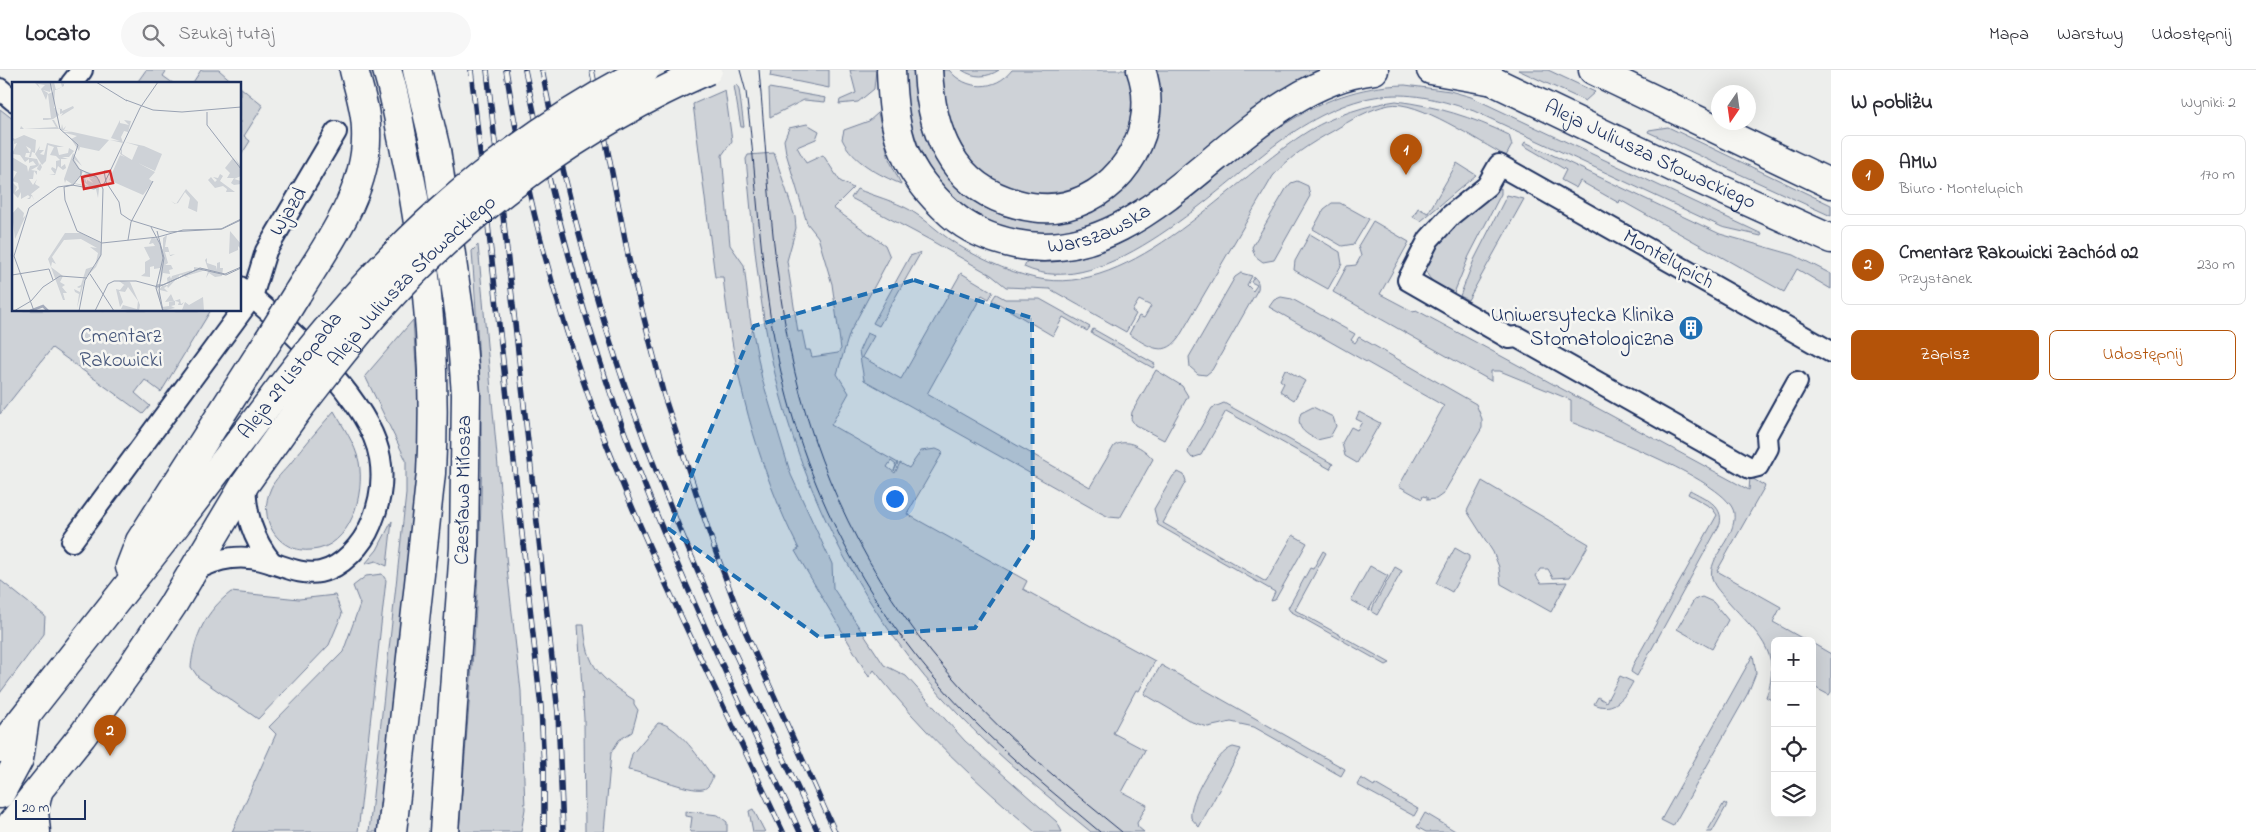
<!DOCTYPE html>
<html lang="pl">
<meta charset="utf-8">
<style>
:root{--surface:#fff;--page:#f7f7f7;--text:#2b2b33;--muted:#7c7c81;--line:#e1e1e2;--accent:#b45309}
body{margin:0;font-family:"Indie Flower",sans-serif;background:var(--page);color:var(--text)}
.controls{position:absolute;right:15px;bottom:15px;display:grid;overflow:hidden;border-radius:8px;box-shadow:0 5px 20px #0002}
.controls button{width:45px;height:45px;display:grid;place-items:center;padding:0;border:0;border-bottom:1px solid var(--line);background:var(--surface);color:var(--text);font:25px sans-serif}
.compass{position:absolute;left:1711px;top:15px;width:45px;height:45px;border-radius:50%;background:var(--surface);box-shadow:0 5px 20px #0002;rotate:193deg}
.scale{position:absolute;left:15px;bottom:12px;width:71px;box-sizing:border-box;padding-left:5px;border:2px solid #1b2f5e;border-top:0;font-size:14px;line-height:18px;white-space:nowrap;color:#1b2f5e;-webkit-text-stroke:4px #f6f6f2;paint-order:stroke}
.you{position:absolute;left:894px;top:428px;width:18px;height:18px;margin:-12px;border:4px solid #fff;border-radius:50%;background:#1a73e8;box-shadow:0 0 0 8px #1a73e833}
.badge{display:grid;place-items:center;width:32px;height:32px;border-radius:50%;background:var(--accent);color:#fff;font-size:16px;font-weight:700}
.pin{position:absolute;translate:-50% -41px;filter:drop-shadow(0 1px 2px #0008)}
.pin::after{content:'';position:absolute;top:26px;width:18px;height:15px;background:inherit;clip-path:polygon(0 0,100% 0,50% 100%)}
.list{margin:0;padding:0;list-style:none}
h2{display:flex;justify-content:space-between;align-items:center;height:65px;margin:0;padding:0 20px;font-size:21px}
h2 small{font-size:16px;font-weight:400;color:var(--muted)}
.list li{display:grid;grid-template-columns:32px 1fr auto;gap:15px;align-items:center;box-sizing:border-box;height:80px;margin:0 10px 10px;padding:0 10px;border:1px solid var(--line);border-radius:8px}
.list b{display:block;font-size:19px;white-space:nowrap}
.list p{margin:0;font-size:16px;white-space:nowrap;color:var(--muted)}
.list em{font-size:16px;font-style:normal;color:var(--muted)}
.actions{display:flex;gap:10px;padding:15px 20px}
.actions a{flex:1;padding:11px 0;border:1px solid var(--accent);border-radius:8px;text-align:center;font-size:18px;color:var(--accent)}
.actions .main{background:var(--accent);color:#fff}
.icon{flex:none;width:28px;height:28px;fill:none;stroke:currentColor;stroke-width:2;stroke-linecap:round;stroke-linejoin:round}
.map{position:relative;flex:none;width:1831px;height:762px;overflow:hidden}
header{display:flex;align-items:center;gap:30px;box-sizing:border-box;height:70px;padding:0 25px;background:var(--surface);border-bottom:1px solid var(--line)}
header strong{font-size:24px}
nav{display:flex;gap:28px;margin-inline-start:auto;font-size:18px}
.search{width:350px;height:45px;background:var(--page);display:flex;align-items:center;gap:12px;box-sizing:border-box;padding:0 18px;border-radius:28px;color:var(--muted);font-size:19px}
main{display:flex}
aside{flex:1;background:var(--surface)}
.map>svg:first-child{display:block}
</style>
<header>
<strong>Locato</strong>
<div class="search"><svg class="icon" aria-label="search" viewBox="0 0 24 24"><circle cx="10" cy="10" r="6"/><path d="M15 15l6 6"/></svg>Szukaj tutaj</div>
<nav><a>Mapa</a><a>Warstwy</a><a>Udostępnij</a></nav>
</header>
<main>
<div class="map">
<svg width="1831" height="762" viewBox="0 0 1831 762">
<rect width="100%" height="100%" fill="#edeeec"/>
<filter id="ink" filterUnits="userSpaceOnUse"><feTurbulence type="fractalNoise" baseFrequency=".02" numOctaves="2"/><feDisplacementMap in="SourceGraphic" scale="10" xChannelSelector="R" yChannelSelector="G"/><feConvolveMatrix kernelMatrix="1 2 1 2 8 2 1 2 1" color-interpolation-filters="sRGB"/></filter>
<g filter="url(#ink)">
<g fill="#ced2d7" stroke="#74809a">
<polygon points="146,0 167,0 163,6 174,14 136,14"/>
<polygon points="201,0 219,0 235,14 192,14"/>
<polygon points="774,0 829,0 829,18 770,6 771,1"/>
<polygon points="850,0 876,0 874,19 858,32 839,34 840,30 856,23"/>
<path d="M905 0H915C915 31 920 65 937 92 982 166 1082 172 1136 104 1159 75 1165 36 1155 0H1323C1213 43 1095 232 965 136 920 103 906 53 905 0Z"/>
<path d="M943 0H949C966 21 996 21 1012 0H1126C1133 16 1133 32 1130 49 1127 72 1115 91 1096 105 1078 119 1061 123 1039 123 973 123 943 57 943 0Z"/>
<path d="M962 0H999C987 8 974 8 962 0Z"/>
<polygon points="1518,0 1548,0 1595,22 1585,31"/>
<polygon points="737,15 739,19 744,57 741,57 734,16"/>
<path d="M1405 15 1450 21 1471 27 1762 164 1761 166 1722 157 1474 41C1444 31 1414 22 1382 26 1345 30 1308 51 1279 72 1220 115 1105 235 1024 197L1026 192C1085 196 1133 171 1179 137L1178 135 1186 129 1188 130C1255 76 1312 17 1405 15Z"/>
<polygon points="240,17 263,36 244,66 250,71 240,87"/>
<polygon points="769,18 826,28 825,32 804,30 770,47"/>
<path d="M725 20 732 71 722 85 730 175 744 195 750 247 762 309 791 405 832 494 833 518 884 595 906 606 965 671 1057 752 1062 762H1035C976 712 922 661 874 600L869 607 795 481 799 479C756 395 733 301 723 207H715L693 34Z"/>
<path d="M1396 31C1436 36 1472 47 1509 65L1512 75 1506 86C1479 72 1417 29 1389 35 1369 39 1351 50 1333 61 1311 73 1289 87 1273 106L1178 269C1163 289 1145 274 1129 264L1139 246 1144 248 1151 236 1139 230 1132 241 1136 244 1126 262 1050 219 1006 217 991 205 930 170 851 128 857 119C874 126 894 131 910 140 924 148 936 160 949 169 971 185 1008 202 1035 208 1132 231 1234 106 1310 60 1335 45 1367 35 1396 31Z"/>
<polygon points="0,39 14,50 14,240 211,240 161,322 145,310 135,323 150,336 143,344 52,278 0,344"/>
<path d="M878 43 889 89 901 114C879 105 852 91 842 69L844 60 869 51Z"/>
<path d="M807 54 819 61 816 69 797 77 806 93 823 85 840 111 853 118 833 138 885 175 890 187 850 262 837 304 849 323 831 355 898 393 894 401 896 395 891 391 887 397 895 403 900 393 909 398 921 381 936 379 943 382 907 444 1027 511 1023 519 1155 591 1139 621 1136 620 1113 663 1145 680 1122 722 1147 735 1137 753 1138 757 1144 762H1091C1045 724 999 687 958 644 866 549 804 428 774 300 758 231 753 159 746 89L748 85 774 83 795 147 796 158 787 191 798 262 802 261 806 280H810L812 287 838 283 841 279 832 214 818 167 807 153 786 83 784 70 789 58Z"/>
<polygon points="1668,57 1831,135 1831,146 1648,62 1649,60"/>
<polygon points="1525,72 1720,164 1794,185 1831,204 1831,219 1797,199 1784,222 1620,130 1619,133 1580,111 1576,118 1561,110 1566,100 1523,75"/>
<polygon points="1457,93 1476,105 1421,151 1413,147 1418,138 1428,143"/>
<polygon points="1297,111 1308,116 1310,126 1274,190 1263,192 1255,186 1252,177 1286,119 1291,113"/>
<path d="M1501 118V124L1469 186 1452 228C1443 222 1425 208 1425 196 1424 177 1483 125 1501 118Z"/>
<polygon points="1507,125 1524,129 1468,230 1460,226 1474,190"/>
<polygon points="1332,133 1340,133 1369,149 1354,174 1342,176 1313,159 1324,139"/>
<path d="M1373 151 1409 172 1380 224 1414 242 1416 240 1749 420 1750 407 1765 416 1717 501 1781 537 1773 552 1807 571H1775V632L1766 627C1784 582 1755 562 1728 531 1722 524 1715 518 1712 509 1707 486 1737 468 1734 443 1730 412 1600 364 1571 352V330L1500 301H1491V311L1333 222 1347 196 1356 195 1361 186 1358 176Z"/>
<polygon points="1310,164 1340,182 1342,194 1328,219 1294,200 1295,191"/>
<path d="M478 175 508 508 521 621 525 739 521 762H459C467 653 478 543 481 434 483 349 478 265 472 181Z"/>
<polygon points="921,182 879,256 873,253 910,186"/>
<path d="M961 203 993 222 989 229 982 225 927 324 1090 417 1114 376C1126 367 1144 378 1153 389L1120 448 1109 447 1097 441 864 310 859 281 867 263 874 266 862 287 901 309Z"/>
<path d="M1241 203 1252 206 1247 215 1253 221 1257 215 1251 212 1254 207C1258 211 1259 213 1258 219L1212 300 1206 305 1198 304 1190 297 1189 287 1235 207Z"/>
<polygon points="996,224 1005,229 1040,229 1090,257 1087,261 1063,247 1053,266 992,230"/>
<polygon points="1281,227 1292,229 1355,264 1351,270 1355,273 1359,267 1476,334 1482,349 1482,358 1443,424 1436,429 1427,430 1427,427 1423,426 1422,429 1399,416 1444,336 1269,237 1274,230"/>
<polygon points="413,250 419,340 418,394 377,762 369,762 406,424 406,390 365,306"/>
<polygon points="1093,259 1155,294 1153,298 1091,263"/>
<polygon points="1285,299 1305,311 1294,330 1280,321 1284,313 1280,310"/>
<polygon points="1156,300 1182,316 1188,326 1164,370 1135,355 1131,349 1132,342"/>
<polygon points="1224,333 1333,394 1330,399 1226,341 1201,385 1192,388 1188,383 1189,378 1212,338"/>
<path d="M1313 337 1333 347 1336 356 1330 367 1317 370C1305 363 1295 358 1301 343Z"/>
<path d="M334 341C343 357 355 373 359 392 365 424 351 477 312 480 277 484 257 448 271 418 275 409 284 401 290 394 304 376 319 358 334 341Z"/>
<polygon points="1359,342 1380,353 1357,393 1345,386 1342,373 1351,357 1357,360 1362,352 1356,349"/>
<polygon points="1178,402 1184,405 1186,411 1163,453 1266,512 1293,465 1307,473 1275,530 1271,531 1275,522 1158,455 1154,439 1173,406"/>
<polygon points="1482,411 1589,474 1570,507 1553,508 1548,499 1540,499 1536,506 1541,513 1567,512 1551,542 1501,514 1499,497 1493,482 1467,441"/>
<path d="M1690 420C1704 428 1724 435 1720 454L1637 606 1631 602 1633 595 1717 445 1712 438 1688 424Z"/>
<polygon points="392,451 387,496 376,491 365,494 377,480"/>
<polygon points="1455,478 1469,486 1469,489 1452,522 1436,513"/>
<polygon points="1323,481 1326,483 1295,540 1390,593 1386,595 1290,541 1288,538 1310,498 1313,499"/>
<polygon points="1370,496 1388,506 1369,540 1351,530"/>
<polygon points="1395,497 1402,501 1377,545 1372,542 1373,537"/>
<polygon points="382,504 386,510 358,762 232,762 276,664 269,657 343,582 360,534 353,516 366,506"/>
<polygon points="0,510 45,546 44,564 0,623"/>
<path d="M231 522 299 529 335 525 342 544 329 575 258 649 198 607 191 597C194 566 206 541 231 522Z"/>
<polygon points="1702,527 1713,532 1728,550 1712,579 1677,559 1694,530"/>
<path d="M578 555H584C587 598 600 608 634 630V634L638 640 632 662 619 670 611 683 604 762H585L584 649Z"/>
<polygon points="1812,573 1831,584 1831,622 1829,625 1812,616"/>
<polygon points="1753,585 1756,603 1748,623 1673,756 1661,750"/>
<polygon points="1161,595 1345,699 1341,706 1254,657 1231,652 1208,657 1192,652 1144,624"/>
<path d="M1620 606 1633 612C1625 627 1614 643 1594 634L1598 627 1606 632Z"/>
<path d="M658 653C677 653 702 692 713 707 711 711 709 718 703 719 688 722 647 703 628 700L632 684Z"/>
<path d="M1233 677 1241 679 1199 757 1191 748C1188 731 1216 682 1233 677Z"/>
<polygon points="1361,708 1374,716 1375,714 1418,739 1414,746 1357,715"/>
<polygon points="1724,733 1727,735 1712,762 1707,762"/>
<polygon points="753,739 765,762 753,762 749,741"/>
<polygon points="685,741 718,745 727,752 727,762 690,762 692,747 685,746"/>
<polygon points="1425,743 1457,762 1426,762 1417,757"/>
</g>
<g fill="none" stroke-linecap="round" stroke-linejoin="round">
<defs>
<g id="street">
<polyline points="71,14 82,0"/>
<polyline points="0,19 14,31"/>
<polyline points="1797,312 1767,366 1768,378 1758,396 1750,398 1517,267 1509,268 1408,210 1429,169 1451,145 1487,116 1499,95 1831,282"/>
<path d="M245 414C246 445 252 468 272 493"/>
<polyline points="72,471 252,227 266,181 336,62"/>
<path d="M192 502C218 487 243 483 272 493 288 498 302 505 320 502 342 498 363 474 371 454 380 433 384 411 380 388 370 329 285 254 240 217"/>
</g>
<g id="secondary">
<path id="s1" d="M891 0C893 64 902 100 951 144 969 160 991 169 1015 174 1155 203 1238 16 1374 0"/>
<path d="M928 0C931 61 951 117 1017 134 1032 138 1050 140 1066 136 1124 122 1161 57 1141 0"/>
<polyline points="1431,0 1488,10"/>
</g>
<g id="primary">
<path d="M387 0C394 22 398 44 402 67 426 176 437 291 431 403L392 762"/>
<polyline points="417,0 436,80 460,247 466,324 464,478 444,762"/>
<path id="s2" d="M1470 0 1685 103 1831 169"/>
<polyline points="1593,0 1831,114"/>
<path d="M297 224C327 175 369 121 366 60 366 40 359 20 354 0"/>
<polyline points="130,497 140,471 268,271"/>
<polyline points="0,678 175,456 275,325"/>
<polyline points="0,724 19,689 25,648"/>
<polyline points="5,762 82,666 128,602 172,536 245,414 297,341"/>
<polyline points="36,762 34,741 38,722"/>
</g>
</defs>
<use href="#street" stroke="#1b2f5e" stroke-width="24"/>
<use href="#secondary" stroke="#1b2f5e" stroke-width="31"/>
<use href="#primary" stroke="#1b2f5e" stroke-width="31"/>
<use href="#street" stroke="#f6f6f2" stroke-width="20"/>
<use href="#secondary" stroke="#f6f6f2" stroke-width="28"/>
<use href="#primary" stroke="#f6f6f2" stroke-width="28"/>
<g stroke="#1b2f5e" stroke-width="1">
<path d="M740 0 746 22C757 107 759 194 776 278 802 415 868 542 965 642 1007 686 1054 723 1100 762"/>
<path d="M759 0C768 101 772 204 795 303 823 420 880 529 961 617 1009 671 1067 717 1122 762"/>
</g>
<defs>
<g id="rail">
<polyline points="471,0 541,637 544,699 544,762"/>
<polyline points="487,0 558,643 563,762"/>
<path d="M506 0C524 117 554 233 595 344 648 487 719 624 783 762"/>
<path d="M525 0C552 131 585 260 633 385 682 514 742 637 800 762"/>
<path d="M542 0C568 136 605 271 656 400 704 523 763 642 818 762"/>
<polyline points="592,0 629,190 664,326 714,477 746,563 835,762"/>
</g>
</defs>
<use href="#rail" stroke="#1b2f5e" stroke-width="5.5"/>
<use href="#rail" stroke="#f6f6f2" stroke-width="4" stroke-dasharray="11" stroke-linecap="butt"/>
<defs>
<g id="primary-bridge">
<polyline points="268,271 297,224"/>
<path d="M275 325C379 186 490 80 645 0"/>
<path id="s3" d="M297 341C324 306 350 271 380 238 470 137 584 54 708 0"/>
</g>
</defs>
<use href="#primary-bridge" stroke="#1b2f5e" stroke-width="31" stroke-linecap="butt"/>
<use href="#primary-bridge" stroke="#f6f6f2" stroke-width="28"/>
</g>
</g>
<path fill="#1f6fb2" fill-opacity="0.2" stroke="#1f6fb2" stroke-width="4" stroke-dasharray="10 6" stroke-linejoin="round" d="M914 210 1032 248 1033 468 975 558 819 567 669 459 754 256Z"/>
<defs>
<symbol id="building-disc" viewBox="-11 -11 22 22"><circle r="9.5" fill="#1f6fb2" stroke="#f6f6f2"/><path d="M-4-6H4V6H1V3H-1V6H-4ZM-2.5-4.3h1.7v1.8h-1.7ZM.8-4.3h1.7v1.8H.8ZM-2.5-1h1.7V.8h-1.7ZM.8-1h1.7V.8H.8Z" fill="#fff"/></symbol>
</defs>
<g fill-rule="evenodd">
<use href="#building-disc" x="1677" y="244" width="28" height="28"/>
</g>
<g text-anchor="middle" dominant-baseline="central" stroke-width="5" stroke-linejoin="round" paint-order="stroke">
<g font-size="21" fill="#1b2f5e" stroke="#f6f6f2">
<text stroke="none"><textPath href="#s2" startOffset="199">Aleja Juliusza Słowackiego</textPath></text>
<text transform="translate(289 142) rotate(-59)">Wjazd</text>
<text stroke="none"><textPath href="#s1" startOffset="321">Warszawska</textPath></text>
<text transform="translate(1668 190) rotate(29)">Montelupich</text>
<text stroke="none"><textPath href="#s3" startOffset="174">Aleja Juliusza Słowackiego</textPath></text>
<text transform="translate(291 306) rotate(-52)">Aleja 29 Listopada</text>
<text transform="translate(464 420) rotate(-89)">Czesława Miłosza</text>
</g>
<g font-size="21" fill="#1b2f5e" stroke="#f6f6f2" text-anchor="end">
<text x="1674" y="246">Uniwersytecka Klinika<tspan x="1674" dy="24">Stomatologiczna</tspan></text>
</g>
<g font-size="21" fill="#48587c" stroke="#f6f6f2">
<text x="121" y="267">Cmentarz<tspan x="121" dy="24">Rakowicki</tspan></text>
</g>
</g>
<g transform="translate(12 12)">
<rect width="229" height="229" fill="#edeeec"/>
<path d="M42 0 44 8 50 5 49 1 54 2H52V4L43 8 42 26 50 27V29L61 24 62 26 49 34 51 31 48 32V27L43 26 47 33 41 37H35L42 38 47 47H8L9 44 12 47 44 45 40 38H31V36H39L36 12 41 10 40 3 38 10 31 8 36 11 34 18 29 7 33 3 26 2 28 6 23 1ZM108 38V41L117 43 112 38 119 39 116 50 112 49 109 55 111 61 98 58 108 59 99 56ZM50 42 51 47 54 44 52 48 97 58 87 69 68 65 67 69 59 57 65 54 50 50H60L49 48ZM0 53H1V56L3 57 12 53 24 58 23 71 20 70 19 75H17L19 67 14 64 18 71H14L13 75 25 77 27 82 26 86 28 81 30 85 28 89 25 87 26 84 19 88 25 89V93L22 89 21 97H17L21 103 25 97 23 102 28 105 19 112 22 118 20 113 18 117H15L18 115 16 113 9 117V110L6 116 0 110 1 101 5 105 3 110 7 107 6 101 0 99 5 90 0 88V75L15 84 16 90 18 84 24 83 21 79 17 81V77L13 80 8 73 0 72 5 61 2 62V58L0 61ZM113 60 132 64 150 72 143 89 126 81 143 90 137 97 141 100 131 113 97 98 108 73 113 75 108 72 110 65V72L120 78 126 64ZM35 61 52 65H45L47 73 56 71 57 66 62 69 57 75H50L56 77H49V85L53 82 54 86 51 88 46 84 43 93 37 92H43L39 87 40 85 44 87V79L48 78 44 74 38 73 42 65 36 63 34 79 30 83 23 72 28 64 27 68H32L28 72 32 73ZM61 71 70 84 62 77 69 89 80 91 88 98 86 116 84 107 63 102 53 103 60 102 54 98 53 101 52 97ZM71 90 74 91 71 93 84 98 77 96 81 101 75 98V101L72 94 70 98 77 104 62 101ZM222 74 228 83 229 88V94L222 97 229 99V102L222 103 219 101 222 96H215L218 91 213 86 221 76 226 81ZM208 92 211 94 208 99 223 110H214L215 107 211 104 203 106 196 98 199 95 203 100 205 98 201 95 206 96ZM174 107 186 120 185 130 176 126 178 116 173 110 166 121 163 122 159 119 164 122ZM6 125 12 131 11 136 14 133 3 157 0 132ZM218 149 229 162V167L226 164V168L217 172ZM53 151H69L89 161V174L84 185 73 196 65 226 67 212 63 210 62 207 68 210 69 205 67 206 65 205 69 203 74 187 83 184 86 171 78 165 85 166 69 157 52 158 40 175 44 182 40 180 39 185 51 194 48 200 53 203 50 205 55 211H51L53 218H51L36 177ZM155 153 153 165H156L158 173 163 172 159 174H163H158L157 170H153L156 181 153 183H159L161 187 157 188 158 192 151 191 149 200 148 186 142 187V184L138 185V195L129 194 133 191V180L138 177 132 165 143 164 141 161 138 162H137L140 155 145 157 151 168V156ZM195 176V181L204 184 205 188V181L208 180V186H211L210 194 203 195 197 191 194 196 196 189 194 188 174 194 178 196 168 193 156 206 155 204 152 206 156 210 148 208V216L150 225 157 224V220L162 219 153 220 159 212 162 219 168 217 169 222 172 220 170 223H166L167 220 163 219V223L159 224 163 226 150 229 145 208 139 206 145 208 143 204 148 202 145 208 147 211V208L150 204 154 203H151H156L155 196 158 194 159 197 160 194 180 188 178 191 182 189V185L196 187 193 178ZM111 199 118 200 128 223 127 229 109 227 111 223 125 227 126 219 116 205 113 210 107 209 111 220 108 225 104 207 108 208 112 203 115 205 107 199ZM191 215 192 229H158L170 228 173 220 177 223Z" fill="#ced2d7" fill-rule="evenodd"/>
<path fill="none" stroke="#a5acbc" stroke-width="2.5" d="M18 229 31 224 36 229"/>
<path fill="none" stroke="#99a2b3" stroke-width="1" d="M38 0 48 47 66 63 61 78 67 87 85 95 91 107 89 173 73 198 67 229M84 0 115 19M114 18 141 28 170 30 229 25M195 30V43L229 87M69 88V93L61 103 52 105 53 118 65 149 90 161 146 155 171 148 210 147 229 138M98 89H92L94 100 107 120 109 132 118 138 157 150 209 147 229 137M139 145 148 162 151 176 144 206M145 149 152 176 147 208 151 229M116 158 119 140 141 99M78 192 102 229M0 193 37 187 41 198M145 203H151L188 186 213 192 229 185M144 206 151 229M2 229 19 219 31 205 48 194 75 196M22 229 2 174 17 126 46 105 60 103 82 107 92 102 128 26 146 0M83 229 96 202 102 199H124L146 205 187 187 214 193 229 186"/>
<path fill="#d62828" fill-opacity="0.15" stroke="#d62828" stroke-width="2.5" d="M98 89 101 101 72 107 70 95Z"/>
<rect width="229" height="229" fill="none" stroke="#1b2f5e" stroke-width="2.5"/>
</g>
</svg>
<div class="controls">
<button>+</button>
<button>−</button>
<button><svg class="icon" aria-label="locate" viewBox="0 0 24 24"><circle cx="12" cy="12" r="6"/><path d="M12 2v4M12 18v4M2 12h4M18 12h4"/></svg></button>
<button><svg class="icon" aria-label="layers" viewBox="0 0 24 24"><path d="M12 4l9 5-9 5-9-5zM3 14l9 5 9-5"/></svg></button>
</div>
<svg class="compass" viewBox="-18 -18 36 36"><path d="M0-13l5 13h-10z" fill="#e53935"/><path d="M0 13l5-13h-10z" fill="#7c7c81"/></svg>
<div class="scale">20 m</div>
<div class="you"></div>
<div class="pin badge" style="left:1406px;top:105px">1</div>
<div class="pin badge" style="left:110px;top:686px">2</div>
</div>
<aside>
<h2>W pobliżu<small>Wyniki: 2</small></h2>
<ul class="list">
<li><span class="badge">1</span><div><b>AMW</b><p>Biuro · Montelupich</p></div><em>170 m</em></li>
<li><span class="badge">2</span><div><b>Cmentarz Rakowicki Zachód 02</b><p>Przystanek</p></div><em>230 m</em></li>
</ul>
<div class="actions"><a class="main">Zapisz</a><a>Udostępnij</a></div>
</aside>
</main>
